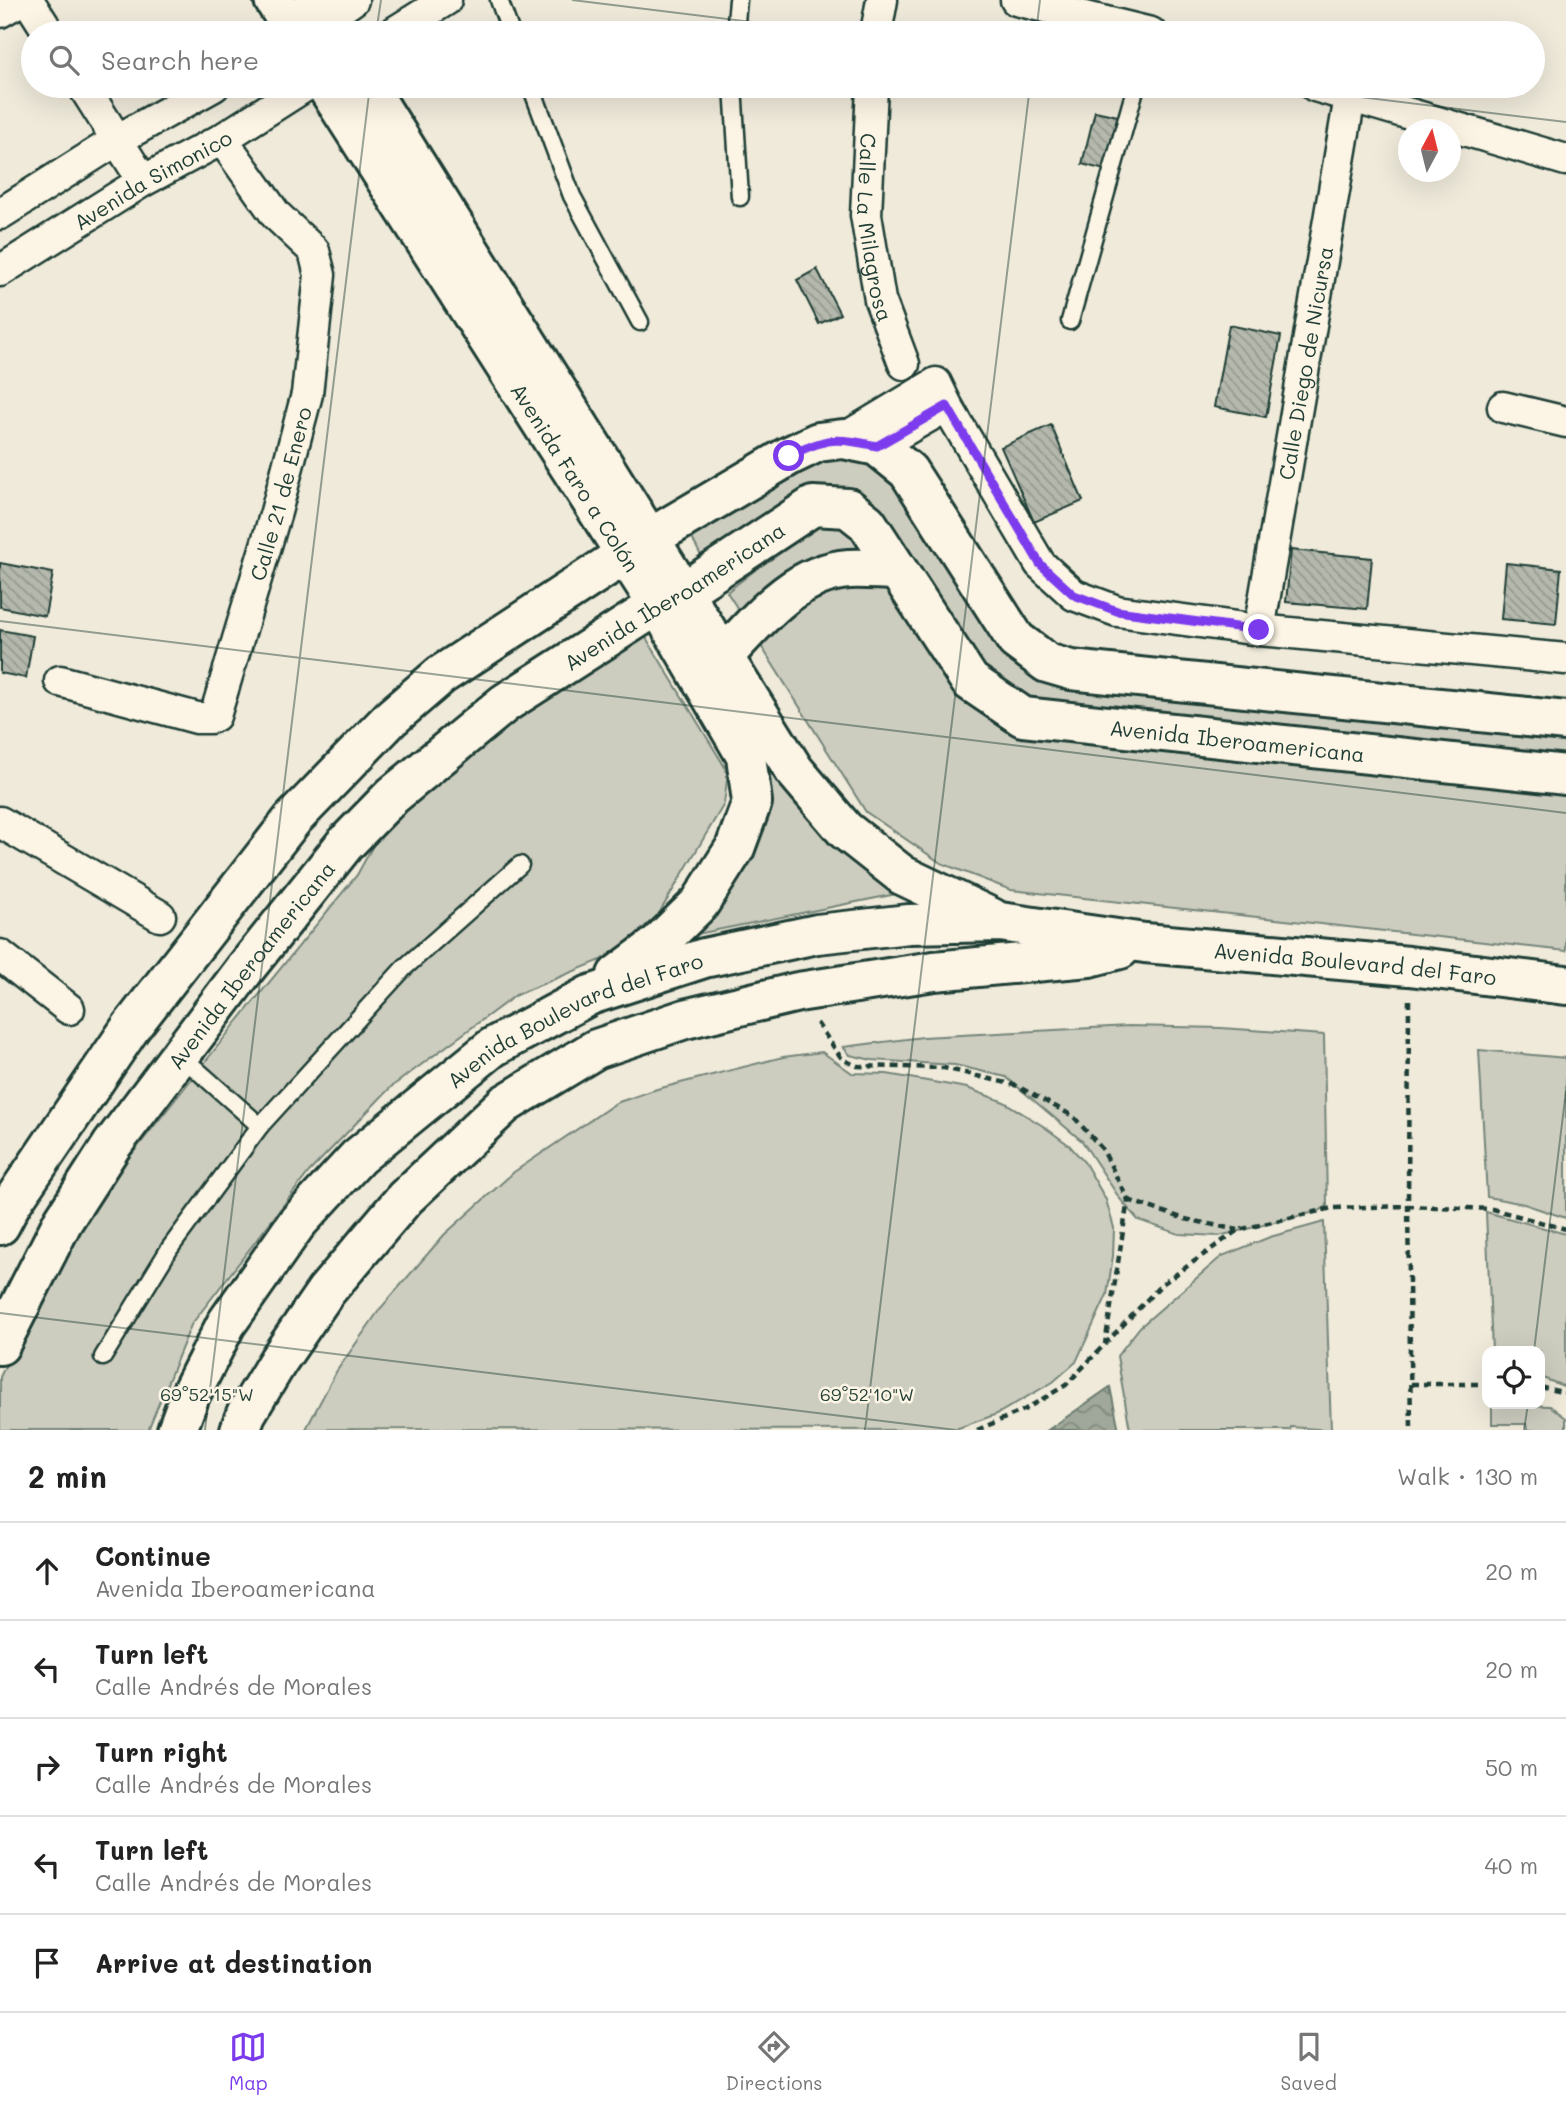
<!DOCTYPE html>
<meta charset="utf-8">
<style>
:root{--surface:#fff;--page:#f2f2f2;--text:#222;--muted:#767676;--line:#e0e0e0;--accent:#7c3aed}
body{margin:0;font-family:Mali,sans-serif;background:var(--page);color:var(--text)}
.controls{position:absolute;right:21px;bottom:21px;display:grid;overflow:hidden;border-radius:14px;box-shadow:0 7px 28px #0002}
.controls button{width:63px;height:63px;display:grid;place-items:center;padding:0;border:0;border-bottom:2px solid var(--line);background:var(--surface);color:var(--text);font:35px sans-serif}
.compass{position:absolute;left:1398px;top:119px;width:63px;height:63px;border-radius:50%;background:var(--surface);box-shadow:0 7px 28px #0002;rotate:7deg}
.stop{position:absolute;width:21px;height:21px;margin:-16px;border:5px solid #7c3aed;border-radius:50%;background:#fff}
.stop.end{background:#7c3aed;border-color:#fff;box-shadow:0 2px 7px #0008}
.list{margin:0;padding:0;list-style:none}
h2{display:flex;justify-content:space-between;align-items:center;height:91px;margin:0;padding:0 28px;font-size:30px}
h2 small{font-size:23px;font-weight:400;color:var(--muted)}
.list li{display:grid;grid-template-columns:46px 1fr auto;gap:21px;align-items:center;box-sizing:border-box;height:98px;padding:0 28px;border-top:2px solid var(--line)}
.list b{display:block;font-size:26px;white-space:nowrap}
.list p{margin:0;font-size:23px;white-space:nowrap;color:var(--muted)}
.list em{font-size:23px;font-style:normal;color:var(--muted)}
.icon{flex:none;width:38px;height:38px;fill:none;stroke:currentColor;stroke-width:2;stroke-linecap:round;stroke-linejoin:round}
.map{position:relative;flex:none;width:1566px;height:1430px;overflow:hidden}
.search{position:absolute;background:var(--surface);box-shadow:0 7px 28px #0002;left:21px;right:21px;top:21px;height:77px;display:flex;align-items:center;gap:18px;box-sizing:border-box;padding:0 24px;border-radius:38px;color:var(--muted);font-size:26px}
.sheet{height:581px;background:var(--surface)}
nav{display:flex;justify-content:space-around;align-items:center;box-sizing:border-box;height:98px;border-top:2px solid var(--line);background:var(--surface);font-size:19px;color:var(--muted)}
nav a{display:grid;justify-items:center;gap:4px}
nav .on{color:var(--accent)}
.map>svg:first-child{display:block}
</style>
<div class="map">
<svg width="1566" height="1430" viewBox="0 0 1566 1430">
<defs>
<pattern id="water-waves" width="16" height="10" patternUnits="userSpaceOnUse" patternTransform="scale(1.75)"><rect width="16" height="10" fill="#9fa89a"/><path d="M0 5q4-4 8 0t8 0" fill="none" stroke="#818a7e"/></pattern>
<pattern id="building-back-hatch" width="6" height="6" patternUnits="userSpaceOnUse" patternTransform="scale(1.75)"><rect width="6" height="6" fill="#b5b9ad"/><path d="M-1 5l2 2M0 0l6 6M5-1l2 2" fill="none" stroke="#93988e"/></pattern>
</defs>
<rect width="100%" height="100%" fill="#efeada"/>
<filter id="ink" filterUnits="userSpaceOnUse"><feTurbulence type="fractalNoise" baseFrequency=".0143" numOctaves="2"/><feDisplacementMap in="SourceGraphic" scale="14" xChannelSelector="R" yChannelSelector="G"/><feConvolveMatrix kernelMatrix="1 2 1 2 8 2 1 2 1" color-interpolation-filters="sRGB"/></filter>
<g filter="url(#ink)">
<g fill="#cccdbf" stroke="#76857a" stroke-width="2">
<polygon points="817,449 875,453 1013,647 1566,727 1566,769 1018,705 977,675 849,498 705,564 686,526"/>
<polygon points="814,524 852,528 964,694 1566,788 1566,951 1011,890 941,863 866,812 727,592"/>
<polygon points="645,636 728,772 724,804 658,915 611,956 516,995 391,1087 309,1172 191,1325 148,1430 0,1430 0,1377 67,1236 232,1028 357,875 388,818 520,708"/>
<polygon points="748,721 906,892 697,934 740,854"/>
<polygon points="1129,1026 1221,1028 1324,1035 1327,1206 1319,1211 1219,1236 1179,1234 1138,1220 1120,1199 1082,1141 1006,1077 955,1065 872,1060 850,1055 843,1047 923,1037"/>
<polygon points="1479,1050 1566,1058 1566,1218 1524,1204 1487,1197"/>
<polygon points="822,1052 852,1073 887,1074 967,1088 1004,1102 1043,1126 1069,1145 1085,1163 1106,1200 1114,1228 1113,1256 1107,1295 1076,1362 1053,1382 997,1414 953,1430 306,1429 336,1372 380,1309 444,1235 514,1172 616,1103 657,1089 783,1057"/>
<polygon points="1486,1212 1566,1234 1566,1387 1540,1377 1540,1351 1492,1351"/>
<polygon points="1324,1222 1331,1430 1291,1427 1290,1430 1130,1430 1117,1356 1140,1327 1222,1256 1270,1237"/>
<polygon points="1492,1404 1550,1406 1566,1418 1566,1430 1527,1430 1526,1424 1492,1424"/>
</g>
<polygon fill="url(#water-waves)" stroke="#6c7d71" stroke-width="2" points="1110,1387 1119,1430 1048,1430"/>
<g fill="url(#building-back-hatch)" stroke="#1f3d34" stroke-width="2">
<polygon points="1095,111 1118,116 1105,170 1082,164"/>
<polygon points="817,269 840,314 819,324 797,280"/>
<polygon points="1229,325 1281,336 1266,417 1214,407"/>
<polygon points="1051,425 1083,501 1034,522 1001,447"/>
<polygon points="1291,550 1372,558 1367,609 1286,602"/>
<polygon points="0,563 53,573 45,616 0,607"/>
<polygon points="1506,563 1561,569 1556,624 1501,619"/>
<polygon points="0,630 33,636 26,678 0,673"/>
</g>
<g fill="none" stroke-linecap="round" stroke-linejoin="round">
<defs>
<g id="lane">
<polyline points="499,0 511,33"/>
<polyline points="735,33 738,0"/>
<polyline points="531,86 572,196 640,322"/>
<polyline points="733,86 740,197"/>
<polyline points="1070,321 1136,86"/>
<polyline points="180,1055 260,1126 404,968 520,865"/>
<polyline points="103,1357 170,1248 260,1126"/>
</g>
<g id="street">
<polyline points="28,0 49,33"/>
<polyline points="1016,0 1151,33"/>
<polyline points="0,12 21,0"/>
<polyline points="310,30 353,0"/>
<polyline points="393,33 446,0"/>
<polyline points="876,33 882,0"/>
<polyline points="83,86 143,181"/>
<path id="s1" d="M872 86 866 215 880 300 904 364"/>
<polyline points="1315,86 1566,160"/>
<polyline points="0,214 117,140 214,86"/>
<path id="s2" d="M0 271 143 181 222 139 305 86"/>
<polyline points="1503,407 1566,422"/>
<polyline points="843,439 936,383 947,406 1040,564 1074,595 1117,611 1259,630 1566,659"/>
<polyline points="877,446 947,406"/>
<path id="s3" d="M1259 630 1350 97"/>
<path id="s4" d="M60 681 197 718H210L215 716 276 512 307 394 320 275 314 251 276 215 222 139"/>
<polyline points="0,822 160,916"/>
<polyline points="0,955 69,1009"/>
</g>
<g id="secondary">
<polyline points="274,0 295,33"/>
<polyline points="315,0 335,33"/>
<path id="s5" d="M326 86 658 605 746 756 752 802 735 848 700 903 656 946 617 975"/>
<polyline points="367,86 794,770 845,830 902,875 992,918"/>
<path d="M723 657C758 620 794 573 849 569 864 568 881 570 897 570"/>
<polyline points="0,1225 11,1204 131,1027 293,819 391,718 441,675 650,538 789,456 818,442 843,439 877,446 908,471 1016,640 1047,663 1071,670 1566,721"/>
<path id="s6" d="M0 1345 63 1221 112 1145 245 969 345 844 392 796 505 703 658 605 683 592 813 506 848 508 867 523 970 681 1023 717 1566 775"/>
<path id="s7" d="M177 1430 190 1395 226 1324 297 1223 358 1157 493 1047 590 995 704 958 817 934 909 924 1000 922 1145 943 1409 966 1566 985"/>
<polyline points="240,1430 246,1414 278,1361 326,1291 405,1198 505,1104 596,1049 685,1019 798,992 934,971 1089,957 1120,949"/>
</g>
</defs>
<use href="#lane" stroke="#1f3d34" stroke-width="21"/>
<use href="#street" stroke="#1f3d34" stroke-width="35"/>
<use href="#secondary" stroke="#1f3d34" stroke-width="44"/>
<g stroke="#1f3d34" stroke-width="4.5" stroke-dasharray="7 5" stroke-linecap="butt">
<polyline points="1409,1000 1408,1206 1411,1430"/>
<polyline points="817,1023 842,1059 857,1066 944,1068 1015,1085 1073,1116 1103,1150 1128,1200 1105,1344"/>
<polyline points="1128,1200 1185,1219 1238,1230"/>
<polyline points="1411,1384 1487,1384"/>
<polyline points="1540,1387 1566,1393"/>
<polyline points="977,1430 1024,1410 1066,1385 1161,1285 1238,1230 1332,1208 1408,1206 1492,1209 1566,1229"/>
</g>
<use href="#lane" stroke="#fcf5e5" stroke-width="16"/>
<use href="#street" stroke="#fcf5e5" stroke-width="30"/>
<use href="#secondary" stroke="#fcf5e5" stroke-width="38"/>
</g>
</g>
<g fill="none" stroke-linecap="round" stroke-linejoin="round" filter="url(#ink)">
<path stroke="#7c3aed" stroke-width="9" d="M789 456C827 437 836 437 877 446L947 406 1040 564 1074 595 1117 611 1259 630"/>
</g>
<path fill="none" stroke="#1f3d34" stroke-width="2" stroke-opacity="0.45" d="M572 0 842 33M376 33 381 0M1036 33 1040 0M1270 86 1566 122M0 621 1566 813M0 1313 956 1430M1534 1351 1566 1091M205 1430 370 86M865 1430 1030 86M1524 1430 1528 1404"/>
<g text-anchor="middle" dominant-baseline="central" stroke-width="5" stroke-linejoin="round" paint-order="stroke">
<g font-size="21" fill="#1f3d34" stroke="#fcf5e5">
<text stroke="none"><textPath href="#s2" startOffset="178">Avenida Simonico</textPath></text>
<text stroke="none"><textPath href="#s1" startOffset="142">Calle La Milagrosa</textPath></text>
<text stroke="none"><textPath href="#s3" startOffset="271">Calle Diego de Nicursa</textPath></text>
<text stroke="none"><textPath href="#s5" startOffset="464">Avenida Faro a Colón</textPath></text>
<text stroke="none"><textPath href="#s4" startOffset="392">Calle 21 de Enero</textPath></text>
<text stroke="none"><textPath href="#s6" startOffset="1024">Avenida Iberoamericana</textPath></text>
<text stroke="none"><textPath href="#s6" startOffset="1717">Avenida Iberoamericana</textPath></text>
<text stroke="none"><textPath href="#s7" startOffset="1391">Avenida Boulevard del Faro</textPath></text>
<text stroke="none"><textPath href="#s6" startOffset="457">Avenida Iberoamericana</textPath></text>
<text stroke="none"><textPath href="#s7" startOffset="590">Avenida Boulevard del Faro</textPath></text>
</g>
</g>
<g font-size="18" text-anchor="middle" fill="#1f3d34" stroke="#fcf5e5" stroke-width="5" stroke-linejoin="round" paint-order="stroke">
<text x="207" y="1401">69°52'15"W</text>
<text x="867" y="1401">69°52'10"W</text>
</g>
</svg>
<div class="controls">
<button><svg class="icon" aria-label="locate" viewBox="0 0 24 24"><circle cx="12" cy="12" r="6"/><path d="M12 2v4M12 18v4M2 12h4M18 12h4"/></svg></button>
</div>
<svg class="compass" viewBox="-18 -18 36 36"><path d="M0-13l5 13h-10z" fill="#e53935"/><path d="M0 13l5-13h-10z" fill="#767676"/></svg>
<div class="stop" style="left:789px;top:456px"></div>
<div class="stop end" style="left:1259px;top:630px"></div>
<div class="search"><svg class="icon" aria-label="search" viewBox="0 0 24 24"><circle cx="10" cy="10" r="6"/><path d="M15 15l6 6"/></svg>Search here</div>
</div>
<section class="sheet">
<h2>2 min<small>Walk · 130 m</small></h2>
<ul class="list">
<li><svg class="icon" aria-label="ahead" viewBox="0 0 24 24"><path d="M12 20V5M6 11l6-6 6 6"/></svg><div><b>Continue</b><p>Avenida Iberoamericana</p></div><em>20 m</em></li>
<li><svg class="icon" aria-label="left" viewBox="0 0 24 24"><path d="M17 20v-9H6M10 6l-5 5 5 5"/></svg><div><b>Turn left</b><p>Calle Andrés de Morales</p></div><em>20 m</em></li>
<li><svg class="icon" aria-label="right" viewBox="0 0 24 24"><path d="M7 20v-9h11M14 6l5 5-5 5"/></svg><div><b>Turn right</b><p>Calle Andrés de Morales</p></div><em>50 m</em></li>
<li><svg class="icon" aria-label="left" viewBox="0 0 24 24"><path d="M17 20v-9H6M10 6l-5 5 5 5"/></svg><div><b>Turn left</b><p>Calle Andrés de Morales</p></div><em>40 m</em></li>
<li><svg class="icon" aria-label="arrive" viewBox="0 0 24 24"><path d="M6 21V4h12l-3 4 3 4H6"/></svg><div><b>Arrive at destination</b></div></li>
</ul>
</section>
<nav>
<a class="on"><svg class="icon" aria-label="map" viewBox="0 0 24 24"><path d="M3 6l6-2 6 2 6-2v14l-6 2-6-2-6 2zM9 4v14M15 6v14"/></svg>Map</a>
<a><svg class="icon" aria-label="directions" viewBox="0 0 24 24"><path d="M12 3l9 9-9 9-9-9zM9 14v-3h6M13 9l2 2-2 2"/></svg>Directions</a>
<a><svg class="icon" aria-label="saved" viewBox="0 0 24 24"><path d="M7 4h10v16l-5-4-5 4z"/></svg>Saved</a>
</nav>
